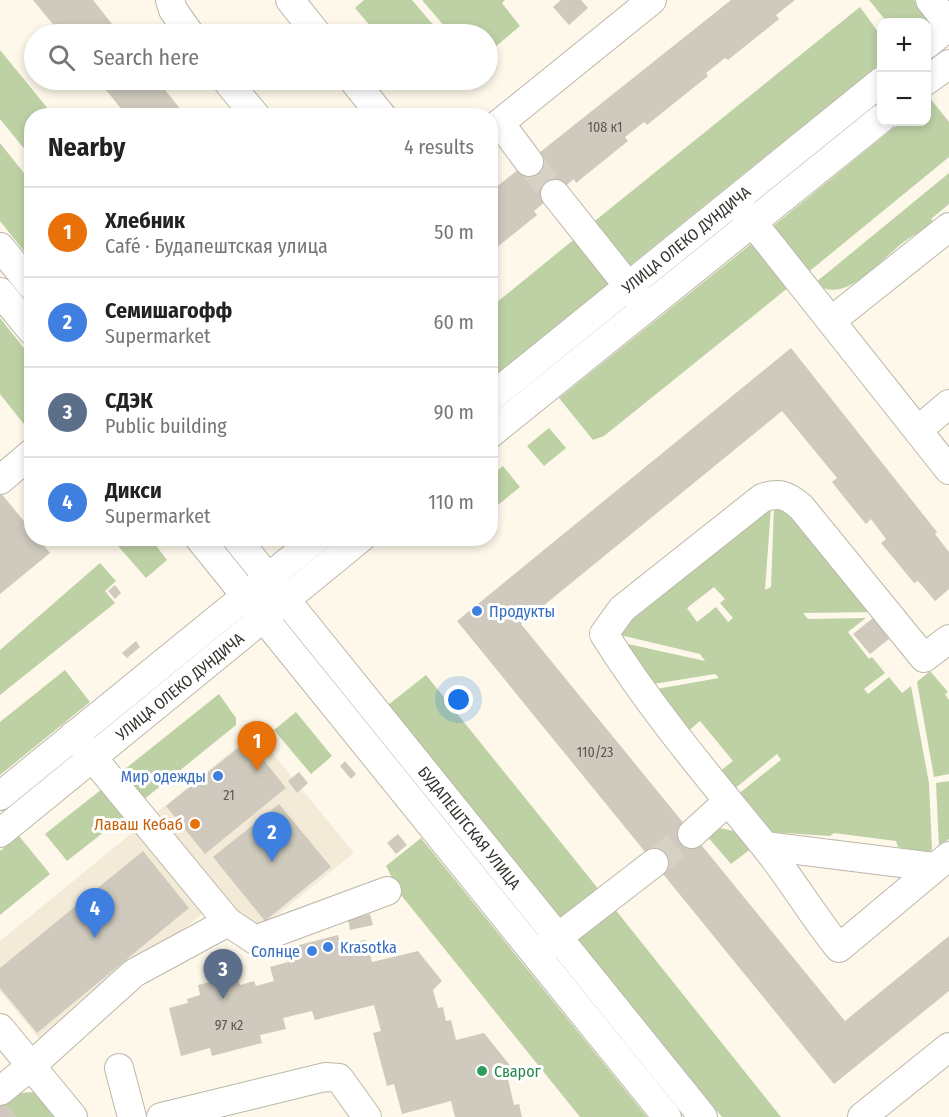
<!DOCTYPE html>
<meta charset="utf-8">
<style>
:root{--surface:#fff;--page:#f6f6f6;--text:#222;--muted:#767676;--line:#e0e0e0;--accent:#b45309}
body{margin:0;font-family:"Fira Sans Condensed",sans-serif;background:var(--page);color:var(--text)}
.controls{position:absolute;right:18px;top:18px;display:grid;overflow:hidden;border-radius:12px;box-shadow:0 3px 9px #0003}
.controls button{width:54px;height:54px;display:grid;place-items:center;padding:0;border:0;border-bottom:2px solid var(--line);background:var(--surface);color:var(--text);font:30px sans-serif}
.you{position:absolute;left:459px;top:700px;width:21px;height:21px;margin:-15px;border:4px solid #fff;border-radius:50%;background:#1a73e8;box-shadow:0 0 0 9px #1a73e833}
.badge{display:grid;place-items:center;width:39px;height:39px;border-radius:50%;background:var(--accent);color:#fff;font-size:20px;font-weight:700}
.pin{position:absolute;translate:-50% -50px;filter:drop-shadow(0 2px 3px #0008)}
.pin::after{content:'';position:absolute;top:32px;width:21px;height:18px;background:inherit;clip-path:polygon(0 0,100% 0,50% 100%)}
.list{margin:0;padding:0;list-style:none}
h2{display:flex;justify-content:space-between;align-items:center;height:78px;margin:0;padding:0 24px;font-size:26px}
h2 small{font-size:20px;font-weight:400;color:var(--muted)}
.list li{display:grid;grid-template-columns:39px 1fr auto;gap:18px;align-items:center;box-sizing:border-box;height:90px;padding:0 24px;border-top:2px solid var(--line)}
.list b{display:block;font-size:22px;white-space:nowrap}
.list p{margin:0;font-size:20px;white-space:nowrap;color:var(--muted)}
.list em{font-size:20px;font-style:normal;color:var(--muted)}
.icon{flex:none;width:33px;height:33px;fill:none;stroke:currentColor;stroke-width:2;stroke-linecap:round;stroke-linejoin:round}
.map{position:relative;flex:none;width:949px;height:1117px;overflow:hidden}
.search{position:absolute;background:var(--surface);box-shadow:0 3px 9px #0003;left:24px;top:24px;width:474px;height:66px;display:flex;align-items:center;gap:15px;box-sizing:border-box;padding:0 21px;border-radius:33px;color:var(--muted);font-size:22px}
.panel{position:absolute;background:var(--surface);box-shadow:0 3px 9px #0003;left:24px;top:108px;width:474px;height:438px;border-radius:24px}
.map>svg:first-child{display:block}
</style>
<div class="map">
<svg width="949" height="1117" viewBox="0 0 949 1117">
<rect width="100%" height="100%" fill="#fdf8ea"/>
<polygon fill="#f3ebd7" points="255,732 354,853 255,933 224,896 43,1043 0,991 0,941"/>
<g fill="#bdd1a5" fill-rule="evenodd">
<polygon points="364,0 412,0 441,34 377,34 355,8"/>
<polygon points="422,0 505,0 502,3 520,26 488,53 488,34 451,34"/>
<polygon points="869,0 914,0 925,15 929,24 887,22"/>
<polygon points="860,7 881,36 881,63 628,267 591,224"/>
<polygon points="0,50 53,115 32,116 31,157 0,119"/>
<polygon points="930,98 949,122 949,157 806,274 772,227 901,122 926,122 927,101"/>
<polygon points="0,143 31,182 31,260 0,221"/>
<path d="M949 173V204L931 219 935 224C928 230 919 232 911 237 884 253 847 309 815 283Z"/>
<polygon points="577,237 609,284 491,380 491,307"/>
<polygon points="751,244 789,287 604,436 593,440 559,398"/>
<polygon points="0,318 31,357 31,433 0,394"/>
<polygon points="549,428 566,448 544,466 527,446"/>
<polygon points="503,466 520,487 498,505 491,496 491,476"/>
<path d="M771 507 765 590 771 587 774 507 791 509 877 612 803 613 808 619 866 618 848 632 869 659 872 657 885 673 864 689 868 694 889 677 902 693 911 686 929 783 932 850 925 853 898 847 896 841 834 833 830 836 769 832 737 795 781 760 777 754 733 790 719 772 733 761 700 721 686 733 651 690 719 678 715 674 647 685 619 642 705 661 700 654 620 635 623 622ZM714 587 725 599 720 603 733 618 728 622 716 607 697 622 687 608Z"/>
<polygon points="112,539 151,539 167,560 146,578"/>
<polygon points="100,563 116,581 105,591 115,603 0,695 0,650"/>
<polygon points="65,670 90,702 0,775 0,722"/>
<polygon points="930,671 948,692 945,694 949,700 949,774 934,777 917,682"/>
<polygon points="426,675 600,891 563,920 388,705"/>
<polygon points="219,694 236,718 236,725 142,801 120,773"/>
<polygon points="296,712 332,756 311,774 274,730"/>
<polygon points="949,781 949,839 939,847 936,783"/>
<polygon points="102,789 123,817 67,861 45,834"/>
<polygon points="720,828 739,832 752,848 731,864 706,835"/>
<polygon points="19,836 50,874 0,915 0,851"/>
<polygon points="421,838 647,1117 580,1117 401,895 386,866"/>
<polygon points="614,908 781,1117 722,1117 577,938"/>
<polygon points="34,1092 41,1094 60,1117 16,1117 3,1102 19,1093"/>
</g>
<g fill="#cfcabd">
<polygon points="33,0 93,0 120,34 61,34"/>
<polygon points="561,0 581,0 588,8 569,25 553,7"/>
<polygon points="731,0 795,0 776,15 779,19 728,60 725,58 706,73 708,76 647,125 644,122 625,137 628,141 576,183 574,179 534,211 537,215 490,253 490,192"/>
<polygon points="98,80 157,80 186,116 127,116"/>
<polygon points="791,348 937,532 935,534 949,552 949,589 935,601 918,581 914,583 881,543 886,539 871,519 866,524 851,506 832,482 837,478 782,411 521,624 845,1021 949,936 949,991 834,1084 457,621"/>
<polygon points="0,492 32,531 32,538 38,538 50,553 0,594"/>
<polygon points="115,585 121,593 115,599 108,591"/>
<polygon points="873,618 889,639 870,654 853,634"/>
<polygon points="136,641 140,647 127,658 122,653"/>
<polygon points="248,740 286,788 205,854 166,806"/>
<polygon points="345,761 356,774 351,779 340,766"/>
<polygon points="299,772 308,783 297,793 288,781"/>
<polygon points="279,804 331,867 265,921 213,857"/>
<polygon points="398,834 407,845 396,854 387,843"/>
<polygon points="143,851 189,908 37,1033 0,988 0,968"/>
<polygon points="370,914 373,925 350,930 348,919"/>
<polygon points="338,935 340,944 366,940 372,962 418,951 442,981 433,990 438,1008 443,1007 446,1021 451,1020 456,1040 484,1033 516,1073 508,1079 514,1105 519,1104 522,1117 455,1117 451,1101 402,1114 394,1084 387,1086 373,1033 381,1031 374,1005 315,1020 312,1011 283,1018 286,1029 260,1035 262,1043 212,1056 210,1048 181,1056 169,1008 188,1003 187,999 200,995 198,985 237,975 240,985 254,981 256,986 274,981 270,967 288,962 287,957 301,954 299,945"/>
<polygon points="0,1098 16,1117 0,1117"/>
</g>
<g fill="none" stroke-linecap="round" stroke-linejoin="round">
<g stroke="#d5d1c4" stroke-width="28" stroke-dasharray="28 14" stroke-linecap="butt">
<polyline points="529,162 555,194"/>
<polyline points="654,863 692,834"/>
</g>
<defs>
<g id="minor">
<polyline points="170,0 173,10 190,34"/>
<polyline points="290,0 317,34"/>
<polyline points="930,0 949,25"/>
<polyline points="926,45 949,26"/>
<polyline points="226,80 256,116"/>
<polyline points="353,80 382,116"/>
<polyline points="926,81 949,64"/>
<polyline points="500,123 529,162"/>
<polyline points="490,131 652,0"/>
<polyline points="555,194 641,302"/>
<polyline points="742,209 949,470"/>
<polyline points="0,247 32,286"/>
<polyline points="0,292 32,331"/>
<polyline points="831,321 949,227"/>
<path id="s1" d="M490 398 882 81"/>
<polyline points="918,430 949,404"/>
<polyline points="490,434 882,118"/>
<polyline points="0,480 32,453"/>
<polyline points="199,538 667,1117"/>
<path id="s2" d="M236 538 703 1117"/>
<path d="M949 639 924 658 801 507C787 495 780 492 762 498L622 609 604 634C651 709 708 776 764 845 791 878 812 915 839 948L949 856"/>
<polyline points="0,796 317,538"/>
<path id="s3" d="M0 833 361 538"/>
<polyline points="692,834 727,802"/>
<polyline points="765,846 934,867"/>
<polyline points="228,922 255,940 387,891"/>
<polyline points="544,948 654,863"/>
<polyline points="0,1028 73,1117"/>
<polyline points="119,1068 132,1117"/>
<polyline points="0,1091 31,1066 134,973 228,922 74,735"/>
<polyline points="161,1117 325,1077 339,1078 367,1117"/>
<polyline points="862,1117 949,1047"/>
</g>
</defs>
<use href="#minor" stroke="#bcb7aa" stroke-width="30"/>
<use href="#minor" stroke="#fff" stroke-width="28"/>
</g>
<g fill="#3f7fe0" stroke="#fff" stroke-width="2">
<circle cx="477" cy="611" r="6"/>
<circle cx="218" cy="776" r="6"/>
<circle cx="328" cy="947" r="6"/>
<circle cx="312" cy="951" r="6"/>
</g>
<circle fill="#e8710a" stroke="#fff" stroke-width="2" cx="195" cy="824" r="6"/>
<circle fill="#2e9e5b" stroke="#fff" stroke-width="2" cx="482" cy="1071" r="6"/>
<g text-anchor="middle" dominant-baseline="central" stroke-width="6" stroke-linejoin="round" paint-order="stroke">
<g font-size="14" fill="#5b5951">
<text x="605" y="127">108 к1</text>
<text x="595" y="752">110/23</text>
<text x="229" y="795">21</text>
<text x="229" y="1025">97 к2</text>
</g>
<g font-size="16" fill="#34332d" stroke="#fff">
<text stroke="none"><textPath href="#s1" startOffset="252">УЛИЦА ОЛЕКО ДУНДИЧА</textPath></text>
<text stroke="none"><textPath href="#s3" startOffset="232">УЛИЦА ОЛЕКО ДУНДИЧА</textPath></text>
<text stroke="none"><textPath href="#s2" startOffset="372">БУДАПЕШТСКАЯ УЛИЦА</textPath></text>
</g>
<g font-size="16" fill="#366cbe" stroke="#fff" text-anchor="start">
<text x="489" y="611">Продукты</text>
<text x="206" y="776" text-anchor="end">Мир одежды</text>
<text x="340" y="947">Krasotka</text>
<text x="300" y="951" text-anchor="end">Солнце</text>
</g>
<g font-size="16" fill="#c56008" stroke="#fff" text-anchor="end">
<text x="183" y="824">Лаваш Кебаб</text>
</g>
<g font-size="16" fill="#27864d" stroke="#fff" text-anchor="start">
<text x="494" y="1071">Сварог</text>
</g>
</g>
</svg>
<div class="controls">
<button>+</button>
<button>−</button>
</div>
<div class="you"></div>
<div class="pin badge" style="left:257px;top:771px;background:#e8710a">1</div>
<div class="pin badge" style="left:272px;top:862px;background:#3f7fe0">2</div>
<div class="pin badge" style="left:223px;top:999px;background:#5c6f8a">3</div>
<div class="pin badge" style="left:95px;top:938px;background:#3f7fe0">4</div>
<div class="search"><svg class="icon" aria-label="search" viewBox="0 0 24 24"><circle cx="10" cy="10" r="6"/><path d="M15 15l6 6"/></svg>Search here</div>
<section class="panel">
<h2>Nearby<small>4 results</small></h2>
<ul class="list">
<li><span class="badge" style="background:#e8710a">1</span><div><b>Хлебник</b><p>Café · Будапештская улица</p></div><em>50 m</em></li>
<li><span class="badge" style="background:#3f7fe0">2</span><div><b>Семишагофф</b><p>Supermarket</p></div><em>60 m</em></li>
<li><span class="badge" style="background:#5c6f8a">3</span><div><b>СДЭК</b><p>Public building</p></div><em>90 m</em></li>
<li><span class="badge" style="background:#3f7fe0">4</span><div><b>Дикси</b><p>Supermarket</p></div><em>110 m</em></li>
</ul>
</section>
</div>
